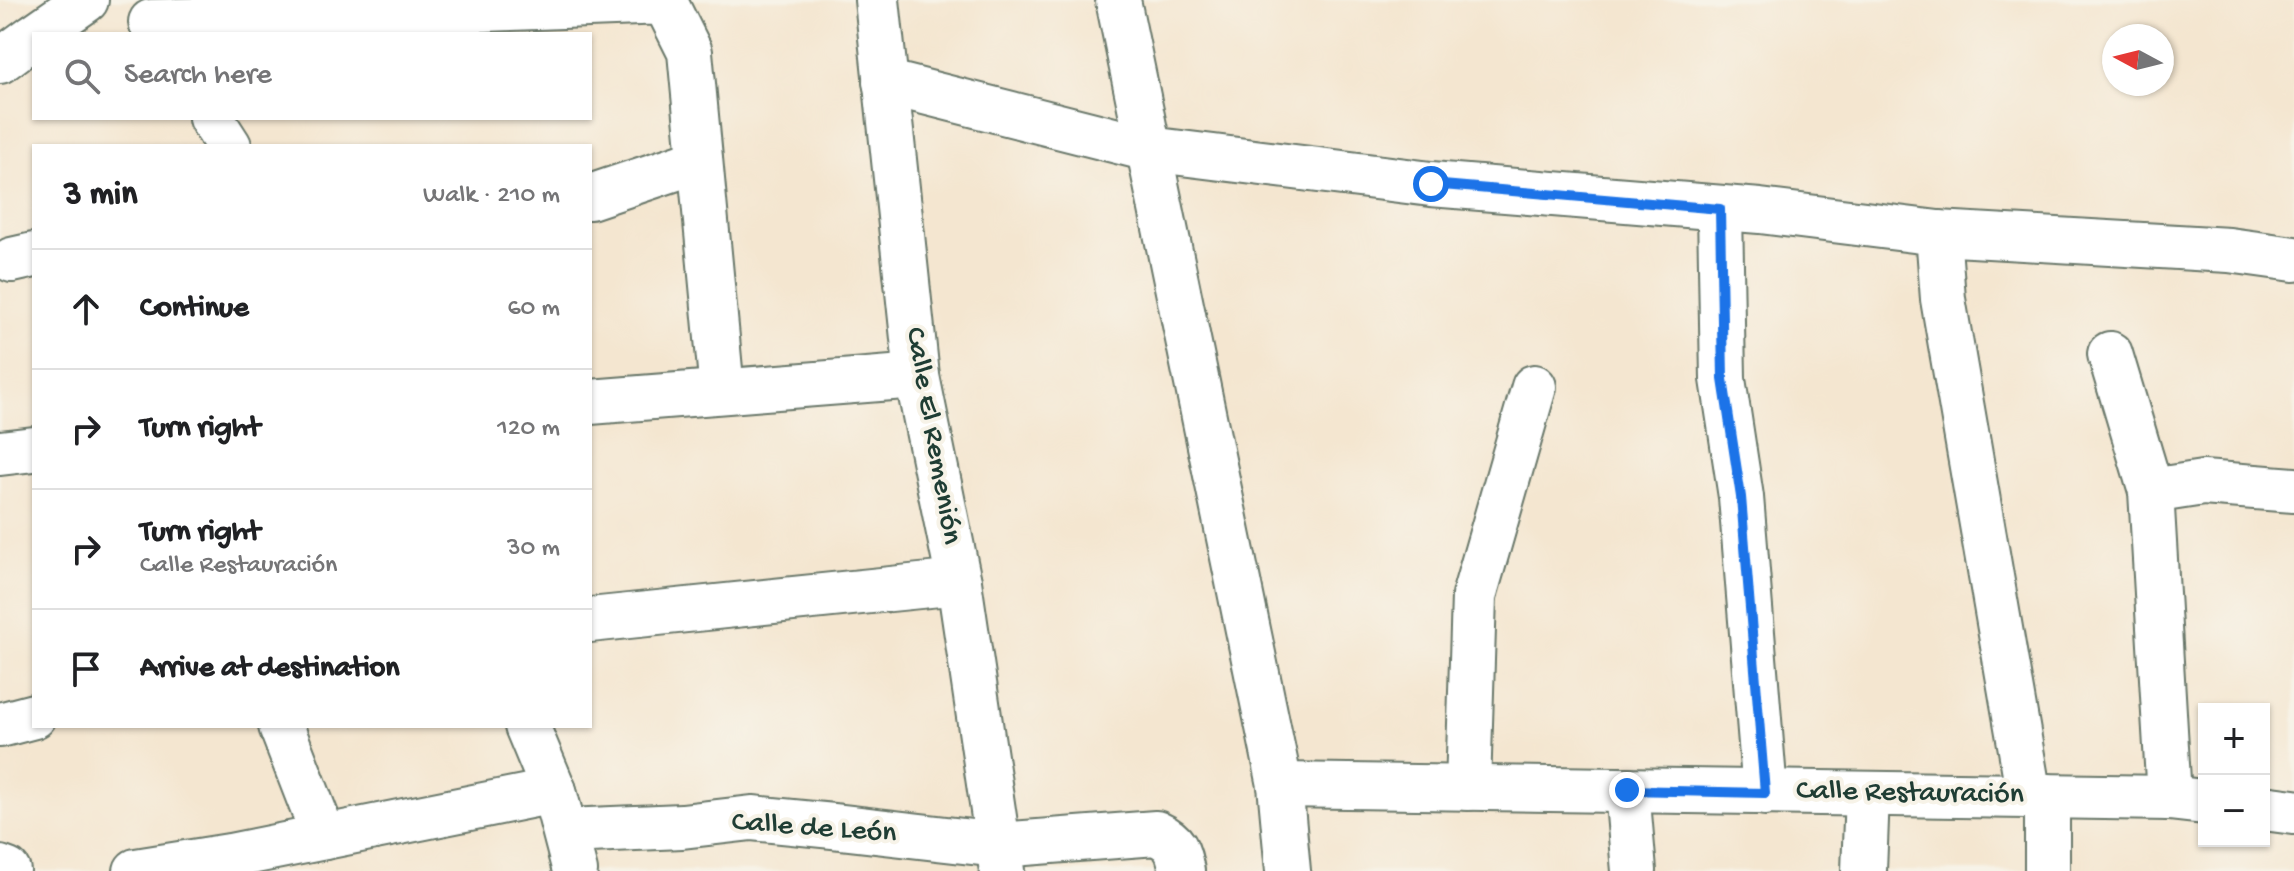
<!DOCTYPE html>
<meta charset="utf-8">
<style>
:root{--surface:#fff;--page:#f6f6f6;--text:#202124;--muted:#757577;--line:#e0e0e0}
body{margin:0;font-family:"Gochi Hand",sans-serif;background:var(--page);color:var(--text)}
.controls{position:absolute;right:24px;bottom:24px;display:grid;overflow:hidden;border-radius:0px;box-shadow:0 2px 6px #0004}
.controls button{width:72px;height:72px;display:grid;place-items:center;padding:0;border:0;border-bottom:2px solid var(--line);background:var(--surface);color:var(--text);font:40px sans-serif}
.compass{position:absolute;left:2102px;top:24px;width:72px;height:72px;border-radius:50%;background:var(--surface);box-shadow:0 2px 6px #0004;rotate:277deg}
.stop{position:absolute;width:24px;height:24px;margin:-18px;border:6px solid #1a73e8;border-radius:50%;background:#fff}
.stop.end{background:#1a73e8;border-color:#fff;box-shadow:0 2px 8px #0008}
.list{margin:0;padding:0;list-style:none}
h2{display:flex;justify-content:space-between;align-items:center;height:104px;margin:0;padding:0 32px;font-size:34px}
h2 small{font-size:26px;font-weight:400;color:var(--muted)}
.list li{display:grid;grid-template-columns:52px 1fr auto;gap:24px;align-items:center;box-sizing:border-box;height:120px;padding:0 32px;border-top:2px solid var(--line)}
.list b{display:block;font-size:30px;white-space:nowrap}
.list p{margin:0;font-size:26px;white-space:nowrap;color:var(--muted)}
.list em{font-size:26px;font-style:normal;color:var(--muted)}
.icon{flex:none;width:44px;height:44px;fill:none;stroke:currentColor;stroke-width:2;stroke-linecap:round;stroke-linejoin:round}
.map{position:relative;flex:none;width:2294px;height:871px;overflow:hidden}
.search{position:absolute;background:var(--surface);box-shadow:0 2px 6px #0004;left:32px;top:32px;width:560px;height:88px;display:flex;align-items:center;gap:20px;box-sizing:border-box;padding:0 28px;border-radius:0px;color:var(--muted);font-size:30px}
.panel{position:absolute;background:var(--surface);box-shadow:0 2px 6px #0004;left:32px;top:144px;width:560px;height:584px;border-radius:0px}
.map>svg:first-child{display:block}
</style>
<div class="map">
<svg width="2294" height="871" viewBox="0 0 2294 871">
<rect width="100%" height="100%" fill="#f7f3e8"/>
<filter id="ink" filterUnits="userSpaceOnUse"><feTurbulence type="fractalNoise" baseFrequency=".0125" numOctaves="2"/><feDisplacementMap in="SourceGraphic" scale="16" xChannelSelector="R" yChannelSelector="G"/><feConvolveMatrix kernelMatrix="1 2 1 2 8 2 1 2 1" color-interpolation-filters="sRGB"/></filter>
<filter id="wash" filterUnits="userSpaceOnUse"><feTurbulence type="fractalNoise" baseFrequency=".006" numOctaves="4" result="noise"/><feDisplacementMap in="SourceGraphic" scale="32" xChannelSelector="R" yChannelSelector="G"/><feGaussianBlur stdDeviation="1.8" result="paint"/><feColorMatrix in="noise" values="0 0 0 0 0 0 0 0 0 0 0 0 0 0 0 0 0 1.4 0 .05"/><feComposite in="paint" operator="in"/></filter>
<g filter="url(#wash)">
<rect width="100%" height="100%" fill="#f4e6d0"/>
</g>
<g filter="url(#ink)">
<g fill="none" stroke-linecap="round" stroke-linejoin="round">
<defs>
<g id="minor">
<polyline points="877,0 917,376 959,582 1002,871"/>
<polyline points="1118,0 1280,785 1288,871"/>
<polyline points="151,22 665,2 690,52 722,391"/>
<polyline points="37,34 86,0"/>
<polyline points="0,61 34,36"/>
<polyline points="885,82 1149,149 1431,184 1760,211 1938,233 2229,250 2294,259"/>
<polyline points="211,118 229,146"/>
<polyline points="590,197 700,160"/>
<polyline points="1720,209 1723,379 1741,497 1765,793"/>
<polyline points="1938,233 1943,299 2029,796"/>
<polyline points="12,260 34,255"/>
<polyline points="2110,354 2151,491"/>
<polyline points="590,402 917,376"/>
<polyline points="0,453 34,449"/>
<polyline points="590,620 959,582"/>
<polyline points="0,725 34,716"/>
<polyline points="281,726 324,837"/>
<polyline points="527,726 554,791 575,871"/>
<polyline points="1280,785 2169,798 2204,802"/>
<polyline points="1468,788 1474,596 1534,387"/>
<polyline points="1627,790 1634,871"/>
<polyline points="2169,798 2151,491 2203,483 2294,490"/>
<polyline points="2264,808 2294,812"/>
<path d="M566 831 682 826 752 818 833 826 998 845 1156 833C1176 842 1178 850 1182 871"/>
<polyline points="0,868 8,871"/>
<polyline points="136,871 230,856 554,791"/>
<polyline points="1864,871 1867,794"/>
<polyline points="2047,871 2047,796"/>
</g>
</defs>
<use href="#minor" stroke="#6a786b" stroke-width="48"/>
<use href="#minor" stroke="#fff" stroke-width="44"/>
</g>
</g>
<g fill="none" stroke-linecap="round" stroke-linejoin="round" filter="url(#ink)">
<polyline stroke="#1a73e8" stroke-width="10" points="1431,184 1720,209 1723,379 1741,497 1765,793 1627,790"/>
</g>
<g text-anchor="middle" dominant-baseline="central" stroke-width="8" stroke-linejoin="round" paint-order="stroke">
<g font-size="30" fill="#1f3d34" stroke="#f7f3e8">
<text transform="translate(932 436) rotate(80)">Calle El Remenión</text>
<text transform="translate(1910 794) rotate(1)">Calle Restauración</text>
<text transform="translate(814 829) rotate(4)">Calle de León</text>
</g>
</g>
</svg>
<div class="controls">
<button>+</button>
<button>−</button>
</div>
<svg class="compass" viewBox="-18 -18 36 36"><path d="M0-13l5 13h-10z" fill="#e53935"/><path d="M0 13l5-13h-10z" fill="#757577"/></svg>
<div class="stop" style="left:1431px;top:184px"></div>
<div class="stop end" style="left:1627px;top:790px"></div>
<div class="search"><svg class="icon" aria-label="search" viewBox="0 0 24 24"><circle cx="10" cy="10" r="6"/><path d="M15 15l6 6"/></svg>Search here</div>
<section class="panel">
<h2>3 min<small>Walk · 210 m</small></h2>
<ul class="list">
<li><svg class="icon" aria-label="ahead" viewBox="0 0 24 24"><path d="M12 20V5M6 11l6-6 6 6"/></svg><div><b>Continue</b></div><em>60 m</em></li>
<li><svg class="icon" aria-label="right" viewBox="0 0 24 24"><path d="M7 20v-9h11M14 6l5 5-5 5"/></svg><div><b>Turn right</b></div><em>120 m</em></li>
<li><svg class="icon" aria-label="right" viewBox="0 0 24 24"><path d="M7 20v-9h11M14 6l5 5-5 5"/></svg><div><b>Turn right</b><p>Calle Restauración</p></div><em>30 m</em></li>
<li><svg class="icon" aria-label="arrive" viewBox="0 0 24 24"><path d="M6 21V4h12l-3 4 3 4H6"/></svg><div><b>Arrive at destination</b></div></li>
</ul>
</section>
</div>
